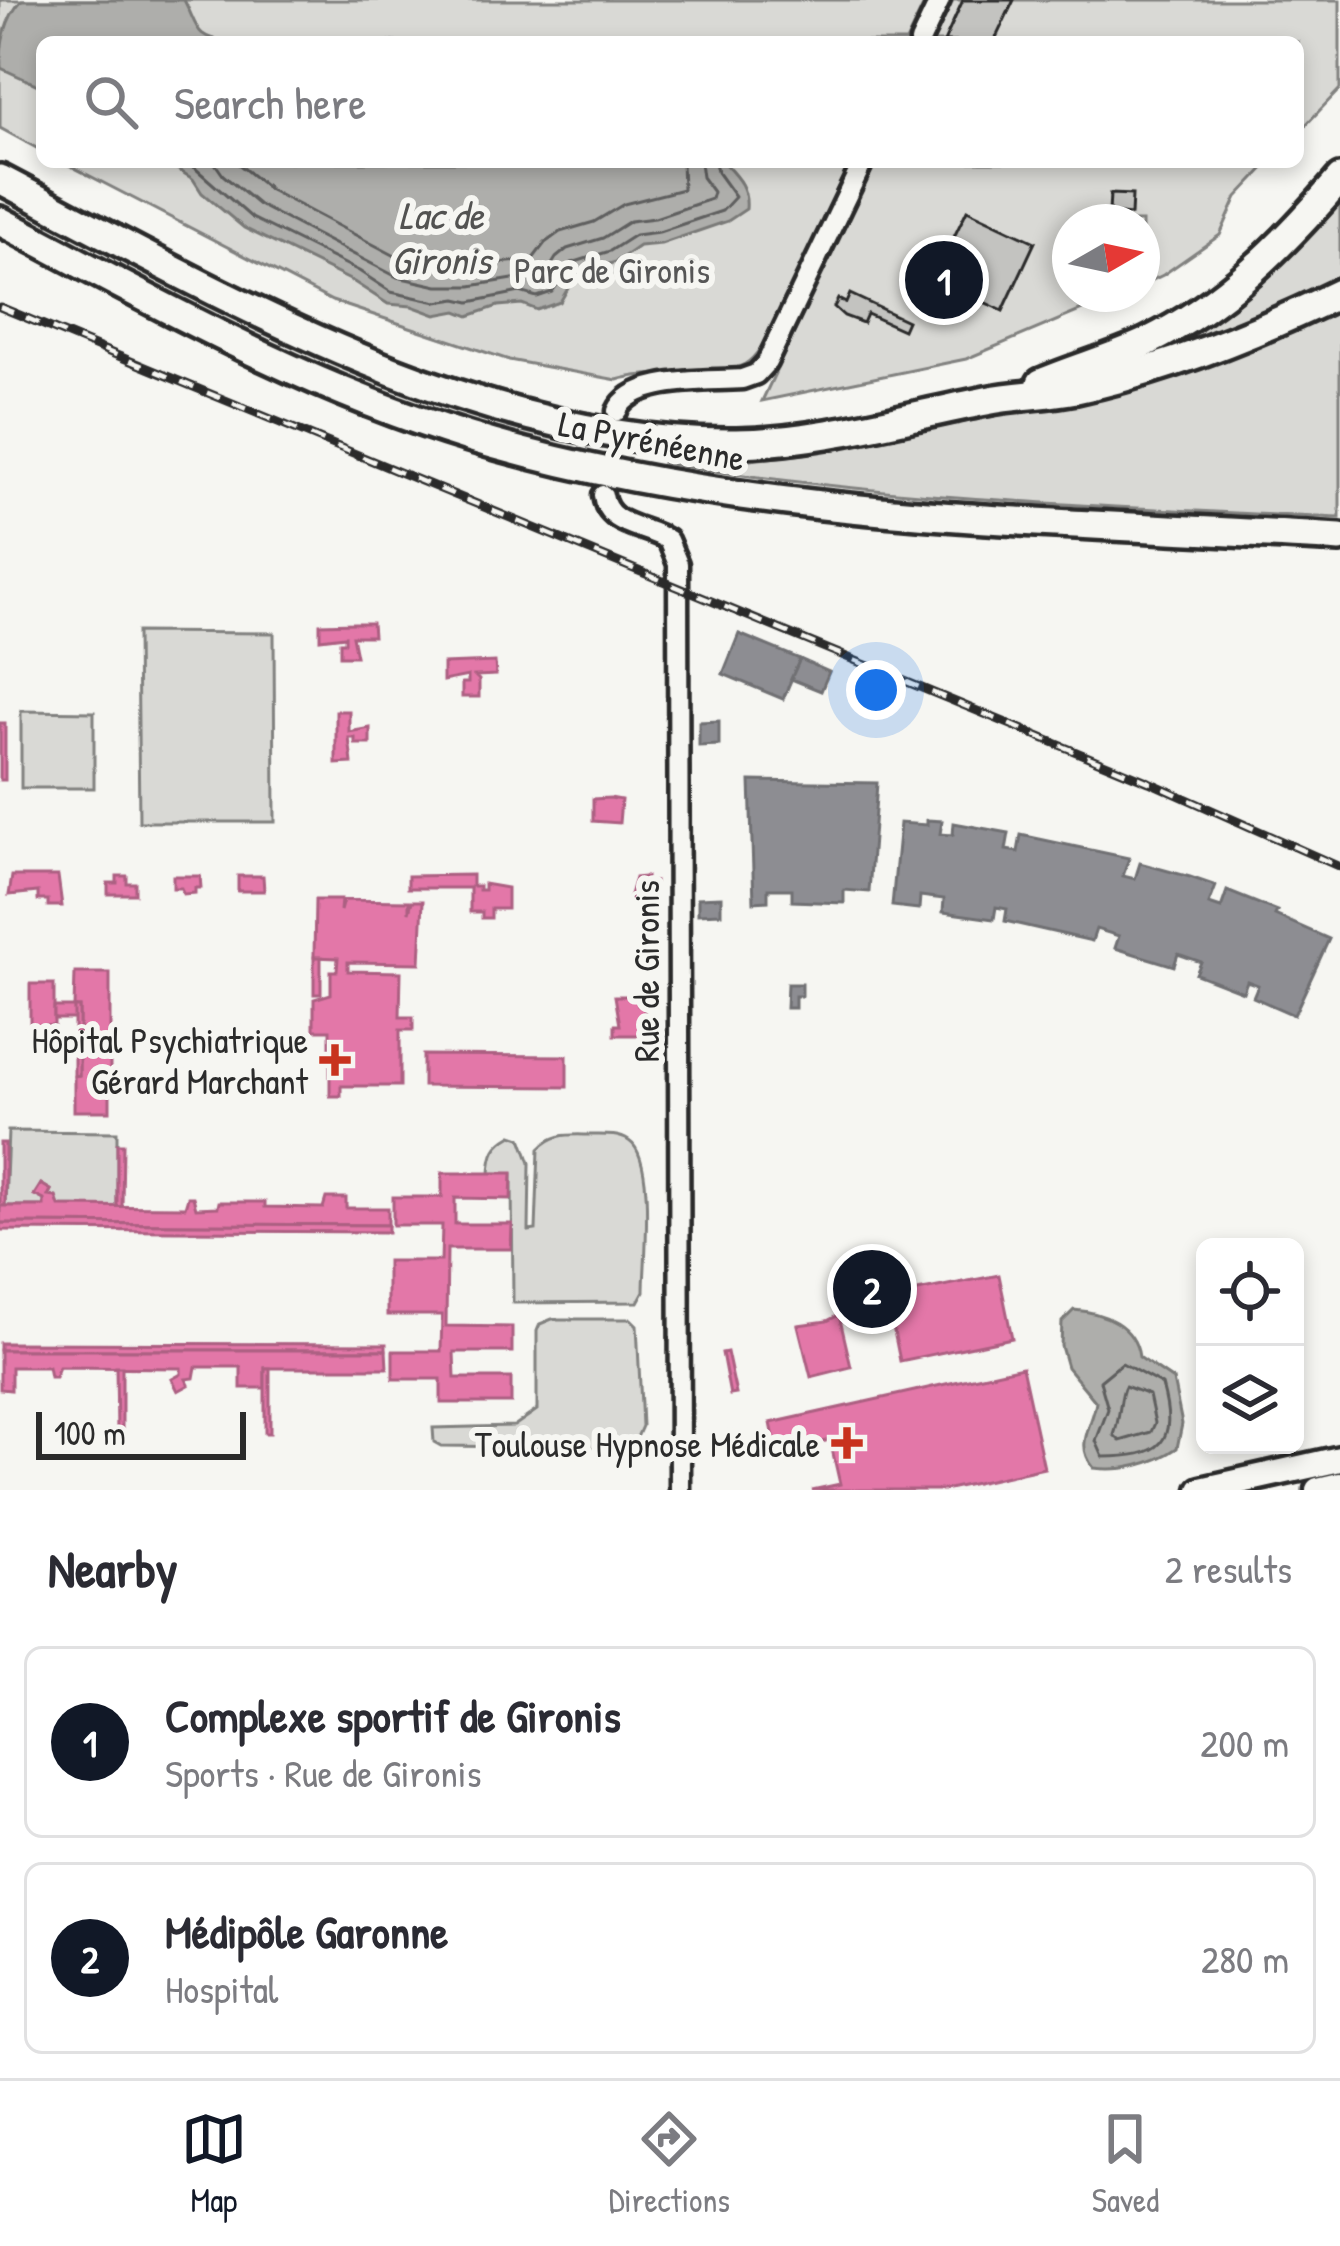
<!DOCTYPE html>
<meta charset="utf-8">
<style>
:root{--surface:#fff;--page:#f2f2f3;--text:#2b2b33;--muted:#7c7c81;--line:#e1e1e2;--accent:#111827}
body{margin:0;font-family:"Patrick Hand",sans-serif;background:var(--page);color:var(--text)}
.controls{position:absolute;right:36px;bottom:36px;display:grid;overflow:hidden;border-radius:18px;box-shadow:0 6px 18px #0003}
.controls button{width:108px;height:108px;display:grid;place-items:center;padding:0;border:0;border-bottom:3px solid var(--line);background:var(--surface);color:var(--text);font:60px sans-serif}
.compass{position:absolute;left:1052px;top:204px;width:108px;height:108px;border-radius:50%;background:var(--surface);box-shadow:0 6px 18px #0003;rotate:81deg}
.scale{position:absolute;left:36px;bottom:30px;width:210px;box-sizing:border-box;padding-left:12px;border:6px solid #2b2b2b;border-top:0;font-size:33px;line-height:42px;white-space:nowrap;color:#2b2b2b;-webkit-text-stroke:9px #f6f6f2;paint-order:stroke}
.you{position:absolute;left:876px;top:690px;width:42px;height:42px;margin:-30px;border:9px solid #fff;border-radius:50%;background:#1a73e8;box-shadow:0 0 0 18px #1a73e833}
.badge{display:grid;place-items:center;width:78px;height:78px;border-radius:50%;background:var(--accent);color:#fff;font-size:39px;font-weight:700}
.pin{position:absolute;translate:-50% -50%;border:6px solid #fff;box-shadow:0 3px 12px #0006}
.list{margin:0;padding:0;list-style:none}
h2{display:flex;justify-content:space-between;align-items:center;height:156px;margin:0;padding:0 48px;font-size:51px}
h2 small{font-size:39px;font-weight:400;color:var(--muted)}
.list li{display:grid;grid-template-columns:78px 1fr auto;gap:36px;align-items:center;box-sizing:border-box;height:192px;margin:0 24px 24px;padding:0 24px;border:3px solid var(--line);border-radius:18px}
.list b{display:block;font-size:45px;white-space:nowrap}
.list p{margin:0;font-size:39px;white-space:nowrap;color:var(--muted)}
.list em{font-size:39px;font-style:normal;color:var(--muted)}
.icon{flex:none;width:66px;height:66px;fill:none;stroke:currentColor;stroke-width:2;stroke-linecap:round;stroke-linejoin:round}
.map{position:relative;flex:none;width:1340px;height:1490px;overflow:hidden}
.search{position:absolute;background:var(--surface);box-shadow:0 6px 18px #0003;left:36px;right:36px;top:36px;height:132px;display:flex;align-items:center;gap:30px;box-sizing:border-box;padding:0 42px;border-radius:18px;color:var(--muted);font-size:45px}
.sheet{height:588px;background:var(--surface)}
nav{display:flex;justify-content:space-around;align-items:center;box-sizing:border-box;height:168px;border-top:3px solid var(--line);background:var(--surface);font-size:33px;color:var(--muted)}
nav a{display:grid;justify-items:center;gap:6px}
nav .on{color:var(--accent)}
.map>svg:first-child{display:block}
</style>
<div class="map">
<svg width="1340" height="1490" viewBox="0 0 1340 1490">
<rect width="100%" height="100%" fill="#f6f6f2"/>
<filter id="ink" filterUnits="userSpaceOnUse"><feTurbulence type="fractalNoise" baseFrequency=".00833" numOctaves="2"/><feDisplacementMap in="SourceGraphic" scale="24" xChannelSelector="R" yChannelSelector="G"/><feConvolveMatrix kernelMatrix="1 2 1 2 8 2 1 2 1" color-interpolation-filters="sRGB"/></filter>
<g filter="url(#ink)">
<g fill="#d9d9d5" stroke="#828280" stroke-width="3">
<polygon points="0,0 926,0 906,42 42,42 42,151 0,128"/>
<polygon points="949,0 1340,0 1340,89 1298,133 1298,42 929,42"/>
<path d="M63 162H850L765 342C759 350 754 359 745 364 715 380 653 368 617 380L509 360 332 301Z"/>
<polygon points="874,162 1270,162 1237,197 1220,235 1163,275 1142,285 1142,222 1070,222 1070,294 1120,294 966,359 762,401"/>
<polygon points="1340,193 1340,277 1204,337 1158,352 1156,349"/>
<path d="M1340 304V518C1114 507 886 500 663 463V457L750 460 804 454 1064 402Z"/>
<polygon points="137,632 274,633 275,822 139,822"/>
<polygon points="21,711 94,712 94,788 21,788"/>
<polygon points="8,1131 117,1132 117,1207 59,1206 56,1197 48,1196 51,1190 41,1184 35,1195 44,1200 44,1206 5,1206"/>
<path d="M512 1135 521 1138 530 1163 529 1231 536 1230 539 1149C555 1132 570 1135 592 1135 604 1135 619 1134 629 1141 656 1158 644 1260 644 1291L638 1302 513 1303 512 1174 490 1173C491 1154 494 1145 512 1135Z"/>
<polygon points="552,1319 631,1319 637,1325 642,1426 634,1444 620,1448 441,1446 434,1442 433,1428 514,1426 537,1410 537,1331 540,1324"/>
</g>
<g fill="#aeaeab" stroke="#7a7a78" stroke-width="3">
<path d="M22 0H184C199 28 193 37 228 42H42V87L1 68C0 45 5 18 22 0Z"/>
<path d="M166 162H723C737 177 748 187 746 209L728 221 661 244 639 246 616 262 577 273 560 302 537 310 522 304 498 306 469 316 457 311 436 315 412 306 388 304 354 282 244 228 202 193 193 179Z"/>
<path d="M1074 1310C1103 1312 1135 1325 1139 1357L1173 1380 1182 1424 1177 1448C1154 1464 1122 1472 1094 1468 1074 1444 1092 1428 1096 1402L1067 1367 1061 1346 1062 1322Z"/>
</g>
<g fill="#e377a8" stroke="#ac6082" stroke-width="3">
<polygon points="355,623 372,623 373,636 352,636 356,656 340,656 340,642 345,642 345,636 320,639 320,624"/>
<polygon points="495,662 496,675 475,676 479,680 479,697 462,697 462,683 468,683 468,676 443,681 443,664"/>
<polygon points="336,711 349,711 349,732 370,728 370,744 355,744 355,738 349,738 352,763 336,764"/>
<rect x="0" y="723" width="5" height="57"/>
<polygon points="610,798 621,800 619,823 593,821 593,799"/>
<polygon points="472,875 472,886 479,886 479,890 484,890 484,884 507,888 507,909 491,909 491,918 482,918 482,912 470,912 470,888 408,888 408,876"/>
<polygon points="12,876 58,876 62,906 48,906 48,900 38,900 38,892 9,895"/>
<polygon points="117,876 127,876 127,883 135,883 135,894 108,894 108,883 117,883"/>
<polygon points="173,876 200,876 201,888 195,888 195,893 183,894 181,888 173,888"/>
<polygon points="238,876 263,876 264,891 238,891"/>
<polygon points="646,877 646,883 655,882 655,897 629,898 635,878"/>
<polygon points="315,900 341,900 340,911 343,900 409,901 409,912 412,901 423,901 420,963 348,962 348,971 401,972 400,1017 413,1017 413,1030 400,1030 400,1086 341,1086 341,1096 330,1096 330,1030 314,1030 314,999 331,994 331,971 337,971 338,958 314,957"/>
<rect x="314" y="957" width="7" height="37"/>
<polygon points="75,973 110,973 110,1111 74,1111 74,1076 79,1075 79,1007 74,1007"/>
<polygon points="30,984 54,984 54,1025 30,1024"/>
<polygon points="615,996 639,996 638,1005 644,1005 645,1035 615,1035 615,1025 620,1025"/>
<polygon points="54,1007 74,1007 75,1019 54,1019"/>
<polygon points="74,1007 79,1007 79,1075 74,1076"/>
<polygon points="423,1055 567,1056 567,1087 423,1086"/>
<rect x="0" y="1143" width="5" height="63"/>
<polygon points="117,1144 123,1144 122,1207 117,1207"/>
<polygon points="442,1173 512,1173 511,1199 455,1198 455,1224 512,1224 511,1249 447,1249 446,1326 512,1327 512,1352 454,1352 455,1378 511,1378 511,1403 441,1403 441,1379 393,1379 393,1351 441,1351 442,1315 387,1315 387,1261 441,1261 442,1225 393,1225 393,1197 442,1197"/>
<polygon points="41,1184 51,1190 48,1196 56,1197 59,1206 185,1207 188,1197 193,1197 196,1208 218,1207 219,1202 265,1202 265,1207 323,1208 326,1198 346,1198 346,1208 388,1208 388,1225 0,1223 0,1206 44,1206 44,1200 34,1195"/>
<polygon points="0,1223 388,1225 388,1232 0,1230"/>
<polygon points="999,1275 1012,1338 900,1361 887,1297"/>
<polygon points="839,1315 851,1367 811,1377 798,1325 827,1321"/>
<polygon points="0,1343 386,1344 386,1350 0,1350"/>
<polygon points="0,1350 386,1350 387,1368 265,1368 265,1388 241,1388 241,1367 196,1367 194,1378 186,1379 189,1385 178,1391 172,1379 181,1374 181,1368 59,1367 55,1377 50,1377 48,1367 11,1367 11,1390 0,1389"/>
<polygon points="727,1352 736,1394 730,1395 722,1353"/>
<polygon points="116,1367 122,1367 122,1432 117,1432"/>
<polygon points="1022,1367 1044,1468 944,1490 812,1490 840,1484 830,1440 777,1452 771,1423"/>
<rect x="265" y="1368" width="5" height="65"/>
</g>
<g fill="#8d8d92" stroke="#707073" stroke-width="3">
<polygon points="739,634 800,659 783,699 723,674"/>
<polygon points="800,659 829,672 821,691 791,679"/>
<polygon points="719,721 719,745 699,746 699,722"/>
<polygon points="750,781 877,783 869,892 844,890 844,903 792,901 792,889 768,889 768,901 754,902"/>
<polygon points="927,820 942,821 940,834 953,835 954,823 1009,833 1006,850 1018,852 1021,835 1129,858 1123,876 1135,879 1140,863 1190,877 1216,886 1209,904 1221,908 1227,891 1277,911 1275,915 1329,939 1294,1015 1253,997 1258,985 1247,981 1243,992 1196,974 1201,962 1178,954 1174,966 1115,948 1119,936 1096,929 1092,941 1005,921 1007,909 996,907 994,919 943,912 944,899 920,896 919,909 892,906 900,823 927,825"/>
<polygon points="721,897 721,913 698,914 698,898"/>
<polygon points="787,984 802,984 802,996 795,996 795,1008 786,1008"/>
</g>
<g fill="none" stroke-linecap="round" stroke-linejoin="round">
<g stroke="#5f5f5e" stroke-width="3">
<polyline points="188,162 252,218 359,271 391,292 437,302 457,299 470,302 520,292 537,297 552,292 572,263 610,251 635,235 659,232 722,211 735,197 717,172 715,162"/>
<polyline points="214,162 223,175 259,205 397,277 438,286 471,286 519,278 543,279 556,258 567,249 603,238 630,221 655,218 711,199 713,192 702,177 700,162"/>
<polyline points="236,162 270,190 403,260 440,268 532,260 545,243 560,232 594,222 624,204 683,189 682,162"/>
<path d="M1122 1363 1162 1385C1178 1443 1162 1457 1103 1457L1096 1441 1108 1409 1100 1381Z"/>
<path d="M1125 1386 1149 1395 1155 1423 1151 1432 1120 1441 1114 1435C1120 1420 1120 1393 1125 1386Z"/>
</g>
</g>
<g fill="#c3c3c0" stroke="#2b2b2b" stroke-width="3">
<polygon points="963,0 1014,0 994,42 944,42"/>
<polygon points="1110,194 1132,195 1131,215 1109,213"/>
<polygon points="967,210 1035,242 1003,311 934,278"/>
<polygon points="850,294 907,321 903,330 867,314 863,323 844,316 834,307 838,299 846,303"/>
</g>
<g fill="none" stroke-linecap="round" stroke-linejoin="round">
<defs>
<g id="tertiary">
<polyline points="920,42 940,0"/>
<path d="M617 411C633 376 707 382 742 379L756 374 767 362 863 162"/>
<path d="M603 495C607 527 645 525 668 540L678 564 680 1490"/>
</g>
<g id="primary">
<polyline points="1201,1490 1340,1459"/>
<polyline points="1318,1490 1340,1485"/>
</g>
<g id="motorway">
<path d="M0 179C222 295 477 446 736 443 819 442 904 417 986 401 1016 395 1046 395 1076 389 1166 370 1257 333 1340 293"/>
<path d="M0 221C151 300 304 387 469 437 749 522 1050 520 1340 538"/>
<path d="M1041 383C1076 368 1113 358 1147 342 1225 304 1284 244 1340 179"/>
</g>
</defs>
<use href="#tertiary" stroke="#2b2b2b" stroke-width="27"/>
<use href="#primary" stroke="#2b2b2b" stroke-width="33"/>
<use href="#motorway" stroke="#2b2b2b" stroke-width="36"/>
<use href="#tertiary" stroke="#f6f6f2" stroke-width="18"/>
<use href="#primary" stroke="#f6f6f2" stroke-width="24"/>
<use href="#motorway" stroke="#f6f6f2" stroke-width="27"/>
<defs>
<polyline id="rail" points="0,307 1149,782 1340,867"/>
</defs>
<use href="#rail" stroke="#2b2b2b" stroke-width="9"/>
<use href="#rail" stroke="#f6f6f2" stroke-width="4.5" stroke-dasharray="14" stroke-linecap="butt"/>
</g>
</g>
<g fill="#c8321e" stroke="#f6f6f2" stroke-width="4.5">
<path d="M329 1042h12v12h12v12h-12v12h-12v-12h-12v-12h12z"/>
<path d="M841 1425h12v12h12v12h-12v12h-12v-12h-12v-12h12z"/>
</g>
<g text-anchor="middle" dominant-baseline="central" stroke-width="12" stroke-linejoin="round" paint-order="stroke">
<g font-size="36" fill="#565656" stroke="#f6f6f2">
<text x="612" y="269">Parc de Gironis</text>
</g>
<g font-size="36" fill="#2b2b2b" stroke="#f6f6f2">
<text transform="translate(652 440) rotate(11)">La Pyrénéenne</text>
<text transform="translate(645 971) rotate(-90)">Rue de Gironis</text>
</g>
<g font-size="36" fill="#2b2b2b" stroke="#f6f6f2" text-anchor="end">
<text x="308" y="1039">Hôpital Psychiatrique<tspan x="308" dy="41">Gérard Marchant</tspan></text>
<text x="820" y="1443">Toulouse Hypnose Médicale</text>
</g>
<g font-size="39" font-style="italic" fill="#525251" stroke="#f6f6f2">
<text x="441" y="214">Lac de<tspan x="441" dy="45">Gironis</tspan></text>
</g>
</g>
</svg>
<div class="controls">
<button><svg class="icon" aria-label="locate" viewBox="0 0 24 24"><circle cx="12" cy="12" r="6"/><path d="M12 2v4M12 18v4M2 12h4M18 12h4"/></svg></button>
<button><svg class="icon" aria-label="layers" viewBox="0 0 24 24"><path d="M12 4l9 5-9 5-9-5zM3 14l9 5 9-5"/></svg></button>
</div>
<svg class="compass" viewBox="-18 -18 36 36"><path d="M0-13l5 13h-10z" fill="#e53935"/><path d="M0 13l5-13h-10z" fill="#7c7c81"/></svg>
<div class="scale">100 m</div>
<div class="you"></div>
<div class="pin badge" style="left:944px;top:280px">1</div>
<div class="pin badge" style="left:872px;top:1289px">2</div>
<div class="search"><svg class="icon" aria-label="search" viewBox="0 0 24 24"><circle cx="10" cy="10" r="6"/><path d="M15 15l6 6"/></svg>Search here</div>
</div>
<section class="sheet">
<h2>Nearby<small>2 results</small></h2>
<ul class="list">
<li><span class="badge">1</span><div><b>Complexe sportif de Gironis</b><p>Sports · Rue de Gironis</p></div><em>200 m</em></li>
<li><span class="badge">2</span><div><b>Médipôle Garonne</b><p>Hospital</p></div><em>280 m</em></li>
</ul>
</section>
<nav>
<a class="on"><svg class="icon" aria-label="map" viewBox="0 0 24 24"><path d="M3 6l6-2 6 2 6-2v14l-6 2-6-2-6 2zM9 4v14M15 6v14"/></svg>Map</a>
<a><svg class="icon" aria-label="directions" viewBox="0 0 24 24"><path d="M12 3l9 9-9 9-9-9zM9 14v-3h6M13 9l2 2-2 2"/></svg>Directions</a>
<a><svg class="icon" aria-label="saved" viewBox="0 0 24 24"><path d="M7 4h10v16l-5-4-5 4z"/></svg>Saved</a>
</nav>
